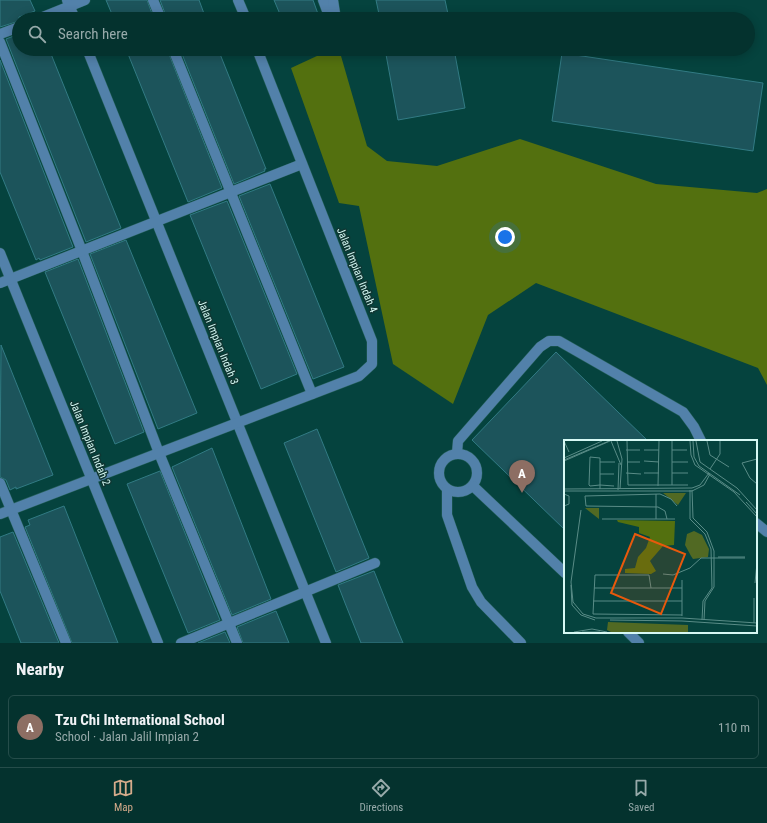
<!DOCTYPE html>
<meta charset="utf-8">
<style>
:root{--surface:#04322e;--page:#123e3a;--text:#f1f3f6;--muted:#97aaaa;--line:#254d4a;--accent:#d6ab8b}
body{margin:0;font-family:"Roboto Condensed",sans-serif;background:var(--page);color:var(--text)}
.you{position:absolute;left:505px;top:237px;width:14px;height:14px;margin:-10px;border:3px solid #fff;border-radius:50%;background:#1a73e8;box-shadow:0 0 0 6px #1a73e833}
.badge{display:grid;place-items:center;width:26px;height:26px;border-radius:50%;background:var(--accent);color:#fff;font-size:13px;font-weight:700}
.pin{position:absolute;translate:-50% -33px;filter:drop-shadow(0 1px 2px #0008)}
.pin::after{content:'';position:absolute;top:21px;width:14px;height:12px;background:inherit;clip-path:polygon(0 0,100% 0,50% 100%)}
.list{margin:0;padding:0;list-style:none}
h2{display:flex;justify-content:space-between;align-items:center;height:52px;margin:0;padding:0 16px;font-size:17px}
h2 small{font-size:13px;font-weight:400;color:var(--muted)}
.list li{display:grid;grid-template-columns:26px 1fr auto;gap:12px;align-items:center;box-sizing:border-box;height:64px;margin:0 8px 8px;padding:0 8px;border:1px solid var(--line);border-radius:6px}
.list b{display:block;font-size:15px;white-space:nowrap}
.list p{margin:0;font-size:13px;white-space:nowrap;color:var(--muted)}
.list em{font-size:13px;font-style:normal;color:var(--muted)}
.icon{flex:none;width:22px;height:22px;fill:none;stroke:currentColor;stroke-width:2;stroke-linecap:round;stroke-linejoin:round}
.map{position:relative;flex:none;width:767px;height:643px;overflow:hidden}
.search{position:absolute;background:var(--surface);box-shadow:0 2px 10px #0003;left:12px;right:12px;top:12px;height:44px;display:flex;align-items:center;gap:10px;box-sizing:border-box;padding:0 14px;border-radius:22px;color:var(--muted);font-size:15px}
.sheet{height:124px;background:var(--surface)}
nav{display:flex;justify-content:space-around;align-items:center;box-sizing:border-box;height:56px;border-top:1px solid var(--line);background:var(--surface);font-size:11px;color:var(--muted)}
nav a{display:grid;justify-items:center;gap:2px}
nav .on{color:var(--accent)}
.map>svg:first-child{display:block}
</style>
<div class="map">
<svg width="767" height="643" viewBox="0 0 767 643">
<rect width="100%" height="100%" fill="#05433e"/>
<polygon fill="#53700f" points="332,49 339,49 367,146 387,161 437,166 520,139 656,184 757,193 767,189 767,385 758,368 536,283 488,315 453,404 393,364 359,206 339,203 291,68"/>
<g fill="#1c545b" stroke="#327b84">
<polygon points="0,0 30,0 35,11 19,17 19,21 0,27"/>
<polygon points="106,0 147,0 154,19 114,19"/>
<polygon points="160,0 199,0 206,19 167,19"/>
<polygon points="274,0 313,0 318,14 308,19 282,19"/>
<polygon points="376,0 445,0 449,19 380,19"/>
<polygon points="19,34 19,49 49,49 121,228 86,242 6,39"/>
<polygon points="126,49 167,49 222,188 188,202"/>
<polygon points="180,49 218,49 266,169 264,169 265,171 234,184"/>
<polygon points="385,49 454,49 465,108 398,120"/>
<polygon points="562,53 763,83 753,151 552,121"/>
<polygon points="0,60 73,247 40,260 39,258 36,260 0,172"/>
<polygon points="270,184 344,367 313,379 239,196"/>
<polygon points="227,201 297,374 261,389 190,215"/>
<polygon points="126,240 197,413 158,429 90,254"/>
<polygon points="78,259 144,432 115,444 45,272"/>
<polygon points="1,345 53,475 16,489 16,487 10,490 6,480 0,477"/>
<polygon points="556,352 648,441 565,441 565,530 472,440"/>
<polygon points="317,429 369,558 336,572 284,443"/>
<polygon points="212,448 271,599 232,615 172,467"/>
<polygon points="160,471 220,620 188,633 127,484"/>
<polygon points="64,506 118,643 72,643 25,527 30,525 28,520"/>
<polygon points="13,532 59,643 21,643 0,591 0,537"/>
<polygon points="374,571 395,624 403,643 361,643 345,603 338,585"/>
<polygon points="276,611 289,643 243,643 237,627"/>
<polygon points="225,632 230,643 198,643"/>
</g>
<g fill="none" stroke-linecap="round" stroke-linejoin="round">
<defs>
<g id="minor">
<polyline points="67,0 75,19"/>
<polyline points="153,0 161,19"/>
<polyline points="238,0 246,19"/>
<polyline points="323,0 329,16"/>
<polyline points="38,19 85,0"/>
<polyline points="322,19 335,13 333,0"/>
<polyline points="0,34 19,27"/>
<polyline points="0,42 82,251 159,453 237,643"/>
<polyline points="87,49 326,643"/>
<polyline points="173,49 312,394"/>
<polyline points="0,253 158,643"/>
<polyline points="0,283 302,164"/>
<polyline points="457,453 458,441 540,347 549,341 559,341 683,412 694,427 701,441"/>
<circle cx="458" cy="473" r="19"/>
<polyline points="0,483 66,643"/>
<polyline points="473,486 565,573"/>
<polyline points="447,489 447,515 472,587 481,602 521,643"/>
<polyline points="0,514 359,376 372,364 372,341 257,49"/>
<polyline points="756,523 767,532"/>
<polyline points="628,632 639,643"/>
<polyline points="181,643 375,563"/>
</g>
</defs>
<use href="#minor" stroke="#26605b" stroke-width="11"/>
<use href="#minor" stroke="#5281aa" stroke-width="10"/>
</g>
<g text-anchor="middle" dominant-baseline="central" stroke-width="3" stroke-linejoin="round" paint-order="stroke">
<g font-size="11" fill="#d6f9f4" stroke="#103733">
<text transform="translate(357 270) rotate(68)">Jalan Impian Indah 4</text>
<text transform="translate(218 342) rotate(68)">Jalan Impian Indah 3</text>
<text transform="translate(90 443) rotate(68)">Jalan Impian Indah 2</text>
</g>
</g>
<g transform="translate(564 440)">
<rect width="193" height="193" fill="#05433e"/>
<path d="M99 53H122L114 65ZM21 68H35V79ZM130 91 138 95 145 109 144 117 129 119 127 116 121 105 123 94ZM44 182 124 185V192H47L43 190Z" fill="#516923"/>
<path d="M53 80 111 81 110 105 99 106 86 121 92 131 87 134 61 133V129L71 128 74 117 82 108 86 97 75 93V87L54 82Z" fill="#53700f"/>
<path fill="none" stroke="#598c87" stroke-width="1" d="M0 1 5 12M47 1 57 25M53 1 58 19 56 49M63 1 64 45H124M108 1V45M126 1 127 15 131 25 170 52 193 77M129 1 130 17 135 26 176 55M132 1 136 22 173 48 193 70M143 1 146 15 165 27M62 10H76M80 10H95M108 10H123M0 18 38 1M193 19 178 23 186 38 193 44M0 20 45 1M0 21 46 1M80 21 95 22M36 22H51M63 22H76M108 22H124M146 29 156 14V1M62 33 77 34M80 33H95M108 33H124M36 34H50M94 46 95 1M0 49 128 48 136 45 145 33M36 49V18L26 17 25 45 26 46 36 45 50 46M54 50 55 23M126 50V79L141 94 147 109 148 148 139 161 138 180M128 50 129 78 143 92 150 111V147L141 161 140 180M0 51H128L140 45 146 34M0 54 5 56V64L0 66M92 54V79M182 62 193 74M17 70 7 142 9 162 19 174 32 178H118L193 183M38 79H111M103 79 101 71 94 67 22 66 21 56 96 54 107 59 113 66M154 117H181M99 134 109 135 126 128 137 118H181M191 143 193 123M7 145 8 165 17 175 31 180M30 148H118M87 148 85 135H31L29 174 118 175M29 161H118M118 176V140M46 180 118 181 193 186M190 183V158M10 192 28 189 43 192M18 192H36"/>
<path fill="#e8590c" fill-opacity="0.15" stroke="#e8590c" stroke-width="2" d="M71 94 121 114 97 174 47 153Z"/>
<rect width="193" height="193" fill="none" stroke="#d6f9f4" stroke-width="2"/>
</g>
</svg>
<div class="you"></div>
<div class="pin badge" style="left:522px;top:493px;background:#8d6e63">A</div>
<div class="search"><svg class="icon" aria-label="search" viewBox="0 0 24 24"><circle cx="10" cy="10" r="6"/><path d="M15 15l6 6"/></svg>Search here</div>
</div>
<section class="sheet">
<h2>Nearby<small></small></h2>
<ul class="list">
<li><span class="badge" style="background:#8d6e63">A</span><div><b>Tzu Chi International School</b><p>School · Jalan Jalil Impian 2</p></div><em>110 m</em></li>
</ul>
</section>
<nav>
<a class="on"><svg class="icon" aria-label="map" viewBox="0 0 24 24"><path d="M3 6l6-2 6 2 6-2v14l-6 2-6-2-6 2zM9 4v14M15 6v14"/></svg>Map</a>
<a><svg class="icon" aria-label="directions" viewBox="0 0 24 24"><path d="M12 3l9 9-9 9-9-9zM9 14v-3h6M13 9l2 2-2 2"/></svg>Directions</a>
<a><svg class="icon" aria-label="saved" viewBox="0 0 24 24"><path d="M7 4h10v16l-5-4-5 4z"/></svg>Saved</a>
</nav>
